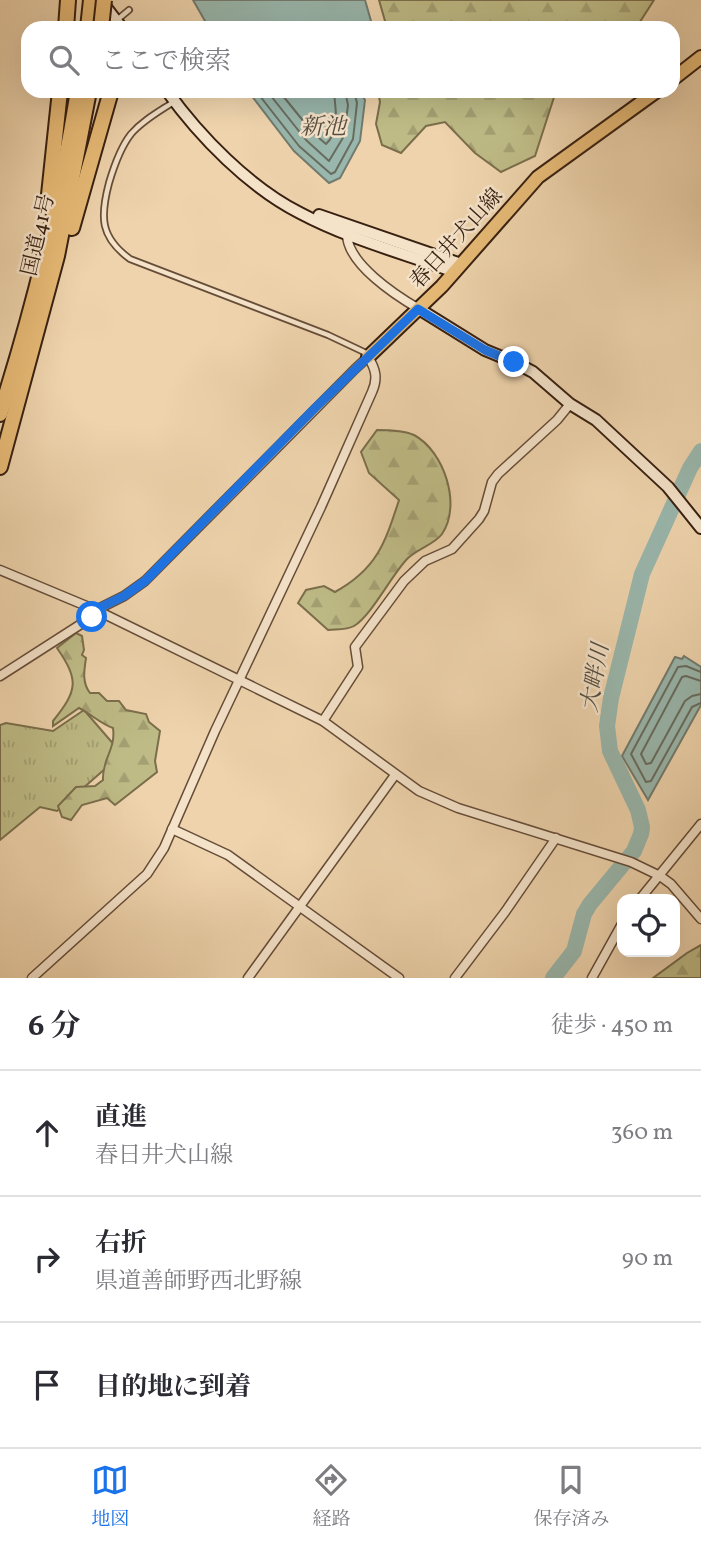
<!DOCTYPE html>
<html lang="ja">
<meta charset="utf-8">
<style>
:root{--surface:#fff;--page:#f7f7f7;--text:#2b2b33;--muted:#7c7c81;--line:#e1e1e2;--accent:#1a73e8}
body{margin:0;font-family:Vollkorn,"Noto Serif JP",serif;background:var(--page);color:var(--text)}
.controls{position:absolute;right:21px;bottom:21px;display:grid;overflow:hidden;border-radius:14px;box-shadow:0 7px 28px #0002}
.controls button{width:63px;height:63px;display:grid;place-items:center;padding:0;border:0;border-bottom:2px solid var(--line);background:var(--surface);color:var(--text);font:35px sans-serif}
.stop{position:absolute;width:21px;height:21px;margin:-16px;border:5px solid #1a73e8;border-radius:50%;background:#fff}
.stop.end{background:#1a73e8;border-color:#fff;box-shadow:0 2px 7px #0008}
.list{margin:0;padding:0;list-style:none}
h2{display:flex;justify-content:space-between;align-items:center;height:91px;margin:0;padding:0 28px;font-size:30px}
h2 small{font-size:23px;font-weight:400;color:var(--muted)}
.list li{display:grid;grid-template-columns:46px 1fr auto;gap:21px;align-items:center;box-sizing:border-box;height:126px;padding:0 28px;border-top:2px solid var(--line)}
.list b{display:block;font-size:26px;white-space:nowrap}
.list p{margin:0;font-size:23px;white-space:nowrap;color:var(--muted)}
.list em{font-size:23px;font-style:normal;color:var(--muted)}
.icon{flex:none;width:38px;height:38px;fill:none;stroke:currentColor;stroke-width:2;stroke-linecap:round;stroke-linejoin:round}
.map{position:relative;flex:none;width:701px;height:978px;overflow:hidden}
.search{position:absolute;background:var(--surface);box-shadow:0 7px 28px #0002;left:21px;right:21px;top:21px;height:77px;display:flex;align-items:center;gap:18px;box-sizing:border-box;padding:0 24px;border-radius:21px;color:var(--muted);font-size:26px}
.sheet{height:469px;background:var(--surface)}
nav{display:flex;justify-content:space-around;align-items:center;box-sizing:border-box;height:98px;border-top:2px solid var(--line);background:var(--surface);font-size:19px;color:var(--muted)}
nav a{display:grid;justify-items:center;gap:4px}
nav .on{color:var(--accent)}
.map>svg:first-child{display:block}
</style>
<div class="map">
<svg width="701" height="978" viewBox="0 0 701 978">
<defs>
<pattern id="grass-tufts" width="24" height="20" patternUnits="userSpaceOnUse" patternTransform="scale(1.75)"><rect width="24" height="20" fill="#bebb86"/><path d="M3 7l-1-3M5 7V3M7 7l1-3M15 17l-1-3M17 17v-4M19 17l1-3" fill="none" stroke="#a4a073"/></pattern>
<pattern id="forest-firs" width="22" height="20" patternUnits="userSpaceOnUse" patternTransform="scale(1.75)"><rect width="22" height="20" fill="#bebb86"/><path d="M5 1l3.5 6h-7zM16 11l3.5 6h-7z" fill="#a4a073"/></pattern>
</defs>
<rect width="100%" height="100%" fill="#eed3ac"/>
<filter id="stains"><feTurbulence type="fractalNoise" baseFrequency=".00286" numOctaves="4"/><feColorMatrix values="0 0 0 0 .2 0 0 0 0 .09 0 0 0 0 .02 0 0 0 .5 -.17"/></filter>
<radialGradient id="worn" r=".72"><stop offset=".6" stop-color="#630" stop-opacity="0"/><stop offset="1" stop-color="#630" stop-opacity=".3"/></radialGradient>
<polygon fill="url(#grass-tufts)" stroke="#7b6e4c" stroke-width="2" points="84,710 122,754 57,811 40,807 0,840 0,725 6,723 53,731"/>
<g fill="url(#forest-firs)" stroke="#7b6e4c" stroke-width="2">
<polygon points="379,0 654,0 636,28 387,28"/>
<polygon points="378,91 556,91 535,156 501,172 475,153 445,122 426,126 401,153 382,145 376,124 380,102"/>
<path d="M377 430C388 430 403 430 414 435 444 451 462 505 442 534 435 544 417 549 407 559 391 576 371 616 354 626 347 630 336 629 328 630L298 603 306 590 324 586 335 592C377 569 385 543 399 500L369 473 361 452Z"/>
<path d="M76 633 82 636 84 650 82 655 86 658C84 671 82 683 90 693H99L107 701H119L126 710 146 714 149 722 160 731 155 761 157 772 115 805 107 798 82 805 71 820 62 817 58 806 76 787 95 786 103 780C102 758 116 750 113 728 101 724 91 714 79 708L53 726V721C78 690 79 680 57 648Z"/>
<polygon points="701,945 701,978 653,978 687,953"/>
</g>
<g fill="#99b7ad" stroke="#727b6f" stroke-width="2">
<polygon points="193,0 365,0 373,28 209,28"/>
<polygon points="248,91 359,91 365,100 360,141 340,178 329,183 294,151"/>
<polygon points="684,656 701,667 701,705 648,800 622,756 675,657 682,659"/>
</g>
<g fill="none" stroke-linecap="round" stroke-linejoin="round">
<g stroke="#686c5f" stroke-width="2">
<polyline points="256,91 299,146 331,174 335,172 353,139 357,103 354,91"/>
<polyline points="267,91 306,140 329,161 344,136 348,105 345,91"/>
<path d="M279 91 313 133 326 144C341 130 335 109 334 91"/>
<polyline points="701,672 686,666 678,667 631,754 646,782 651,781 692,707 701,703"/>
<polyline points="701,681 686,676 682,677 641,754 646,764 651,763 685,701 692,696 701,694"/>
</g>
<polyline stroke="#99b7ad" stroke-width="16" points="553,978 574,951 584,914 590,904 634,851 641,834 642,827 638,810 610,751 607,726 611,698 642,574 690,468 701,451"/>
<defs>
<g id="lane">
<polyline points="117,20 129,10"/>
<path d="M175 101C160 111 143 120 131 134 120 148 114 166 109 183 100 217 100 237 130 259L328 335 364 352 368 357"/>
</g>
<g id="street">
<path d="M347 235C348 264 395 295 419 309"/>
<path d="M0 570 96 610 124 596 145 581 355 369 368 357C376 369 378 379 372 392L321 507 215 731 164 848 147 874 32 978"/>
<polyline points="0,676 92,617 96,610 323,721 419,791 458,808 631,862 660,876 671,884 701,919"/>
<polyline points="323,721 358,667 355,647 404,581 425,561 452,549 479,519 484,511 492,482 498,474 557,420 570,404"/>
<polyline points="172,829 228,855 399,978"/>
<polyline points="640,899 701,824"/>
<polyline points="248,978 395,775"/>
<polyline points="455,978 505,912 556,838"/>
<polyline points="592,978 622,924"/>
</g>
<g id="secondary">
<polyline points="102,2 122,28"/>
<path d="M167 91C200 137 249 187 300 213 349 239 403 253 455 272"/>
<polyline points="319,215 461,264"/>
<polyline points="419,309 485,350 514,362 533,372 570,404 596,420 668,487 701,528"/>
</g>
<g id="primary">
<polyline points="673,79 701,57"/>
<polyline points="368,357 442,286 538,177 657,91"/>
</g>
<g id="highway">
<polyline points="66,28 68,0"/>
<polyline points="88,28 91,0"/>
<polyline points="48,204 60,91"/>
<polyline points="72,228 111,91"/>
<path d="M0 414C34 307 60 202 78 91"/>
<polyline points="0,467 57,256 89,91"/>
</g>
</defs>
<use href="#lane" stroke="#664d38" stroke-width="8"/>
<use href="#street" stroke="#664d38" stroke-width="11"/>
<use href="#secondary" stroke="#382011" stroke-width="14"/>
<use href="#primary" stroke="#382011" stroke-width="16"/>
<use href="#highway" stroke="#382011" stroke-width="18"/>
<use href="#lane" stroke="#f4e2c9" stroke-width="4.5"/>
<use href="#street" stroke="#f4e2c9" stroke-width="8"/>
<use href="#secondary" stroke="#f4e2c9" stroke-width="10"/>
<use href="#primary" stroke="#e7ba76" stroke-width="12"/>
<use href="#highway" stroke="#e7ba76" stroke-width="14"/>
<defs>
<polyline id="highway-bridge" points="101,28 104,0"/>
</defs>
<use href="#highway-bridge" stroke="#382011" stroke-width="18" stroke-linecap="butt"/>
<use href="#highway-bridge" stroke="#e7ba76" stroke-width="14"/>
</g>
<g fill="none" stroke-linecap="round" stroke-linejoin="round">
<polyline stroke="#1a73e8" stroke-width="9" points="92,617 99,608 124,596 145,581 315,408 418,309 485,350 514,362"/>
</g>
<g text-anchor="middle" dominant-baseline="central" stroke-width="5" stroke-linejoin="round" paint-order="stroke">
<g font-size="21" fill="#382011" stroke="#f4e2c9">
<text transform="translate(39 235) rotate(-77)">国道41号</text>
<text transform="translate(457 239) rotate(-48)">春日井犬山線</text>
</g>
<g font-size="23" font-style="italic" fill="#554d40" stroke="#f4e2c9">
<text x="323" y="128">新池</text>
<text transform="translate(596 678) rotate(-80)">大畔川</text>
</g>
</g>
<rect width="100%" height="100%" filter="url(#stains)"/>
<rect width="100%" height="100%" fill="url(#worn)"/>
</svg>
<div class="controls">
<button><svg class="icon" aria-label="locate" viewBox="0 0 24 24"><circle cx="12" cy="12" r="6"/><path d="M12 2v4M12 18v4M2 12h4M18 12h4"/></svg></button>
</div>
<div class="stop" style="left:92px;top:617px"></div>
<div class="stop end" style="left:514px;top:362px"></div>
<div class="search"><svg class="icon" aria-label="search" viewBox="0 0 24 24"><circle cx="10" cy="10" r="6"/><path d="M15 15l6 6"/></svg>ここで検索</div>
</div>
<section class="sheet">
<h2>6 分<small>徒歩 · 450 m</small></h2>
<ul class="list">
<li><svg class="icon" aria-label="ahead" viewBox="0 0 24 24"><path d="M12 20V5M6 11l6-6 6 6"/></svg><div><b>直進</b><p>春日井犬山線</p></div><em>360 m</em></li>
<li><svg class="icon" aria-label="right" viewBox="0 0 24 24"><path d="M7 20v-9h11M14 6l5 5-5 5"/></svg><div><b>右折</b><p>県道善師野西北野線</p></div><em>90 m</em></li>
<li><svg class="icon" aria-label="arrive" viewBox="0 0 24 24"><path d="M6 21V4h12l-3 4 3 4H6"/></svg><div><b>目的地に到着</b></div></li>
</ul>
</section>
<nav>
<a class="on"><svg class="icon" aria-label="map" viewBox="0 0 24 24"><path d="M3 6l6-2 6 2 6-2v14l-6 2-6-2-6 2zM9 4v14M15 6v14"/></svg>地図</a>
<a><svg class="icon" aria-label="directions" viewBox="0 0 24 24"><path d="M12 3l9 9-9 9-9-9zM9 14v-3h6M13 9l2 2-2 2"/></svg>経路</a>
<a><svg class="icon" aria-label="saved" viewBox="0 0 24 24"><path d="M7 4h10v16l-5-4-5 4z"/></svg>保存済み</a>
</nav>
